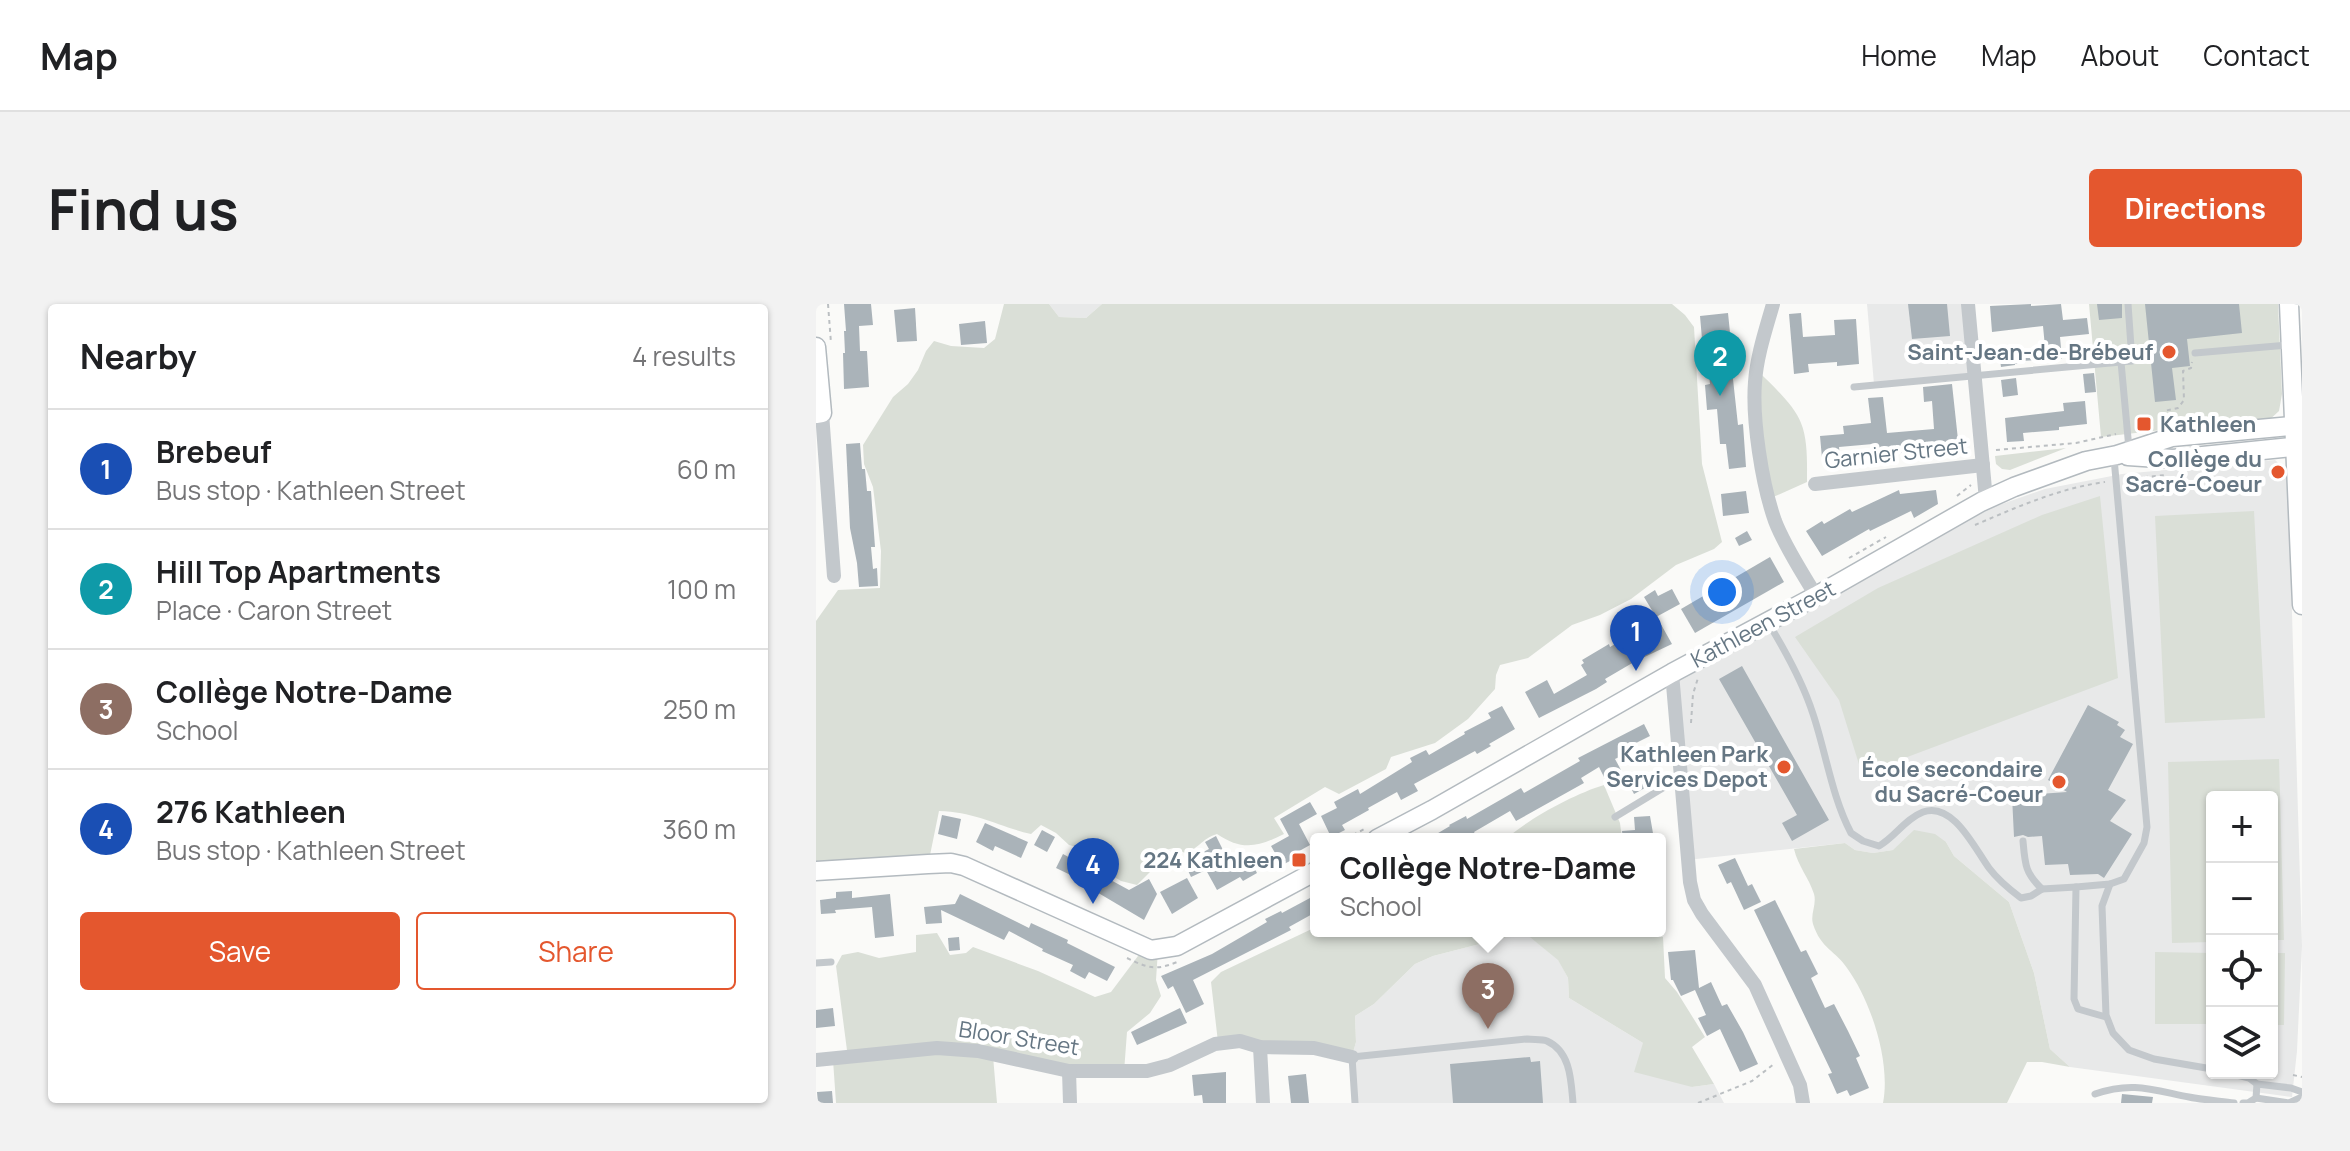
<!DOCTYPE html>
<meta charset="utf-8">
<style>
:root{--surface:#fff;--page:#f2f2f2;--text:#202124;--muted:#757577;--line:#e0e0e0;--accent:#e4572e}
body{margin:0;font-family:Manrope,sans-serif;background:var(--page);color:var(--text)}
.controls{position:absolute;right:24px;bottom:24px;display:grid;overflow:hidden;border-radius:8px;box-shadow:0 2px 6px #0004}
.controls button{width:72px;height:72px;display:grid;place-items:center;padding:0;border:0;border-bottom:2px solid var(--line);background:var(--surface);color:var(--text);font:40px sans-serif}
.you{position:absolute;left:906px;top:288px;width:28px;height:28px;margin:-20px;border:6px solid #fff;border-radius:50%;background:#1a73e8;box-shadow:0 0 0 12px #1a73e833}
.badge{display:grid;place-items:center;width:52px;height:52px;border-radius:50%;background:var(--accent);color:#fff;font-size:26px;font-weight:700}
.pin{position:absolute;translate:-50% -66px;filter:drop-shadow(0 2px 4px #0008)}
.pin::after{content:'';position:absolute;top:42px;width:28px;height:24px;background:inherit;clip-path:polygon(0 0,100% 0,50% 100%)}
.popup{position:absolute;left:494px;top:529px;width:356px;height:104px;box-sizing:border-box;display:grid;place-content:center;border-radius:8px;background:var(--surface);filter:drop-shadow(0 2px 6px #0005);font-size:26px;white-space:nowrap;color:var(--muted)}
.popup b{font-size:30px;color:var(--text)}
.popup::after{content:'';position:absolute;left:50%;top:100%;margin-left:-16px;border:16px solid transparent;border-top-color:var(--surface)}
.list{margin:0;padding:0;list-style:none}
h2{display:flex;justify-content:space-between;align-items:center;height:104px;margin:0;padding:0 32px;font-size:34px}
h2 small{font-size:26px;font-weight:400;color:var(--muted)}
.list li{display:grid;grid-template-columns:52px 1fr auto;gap:24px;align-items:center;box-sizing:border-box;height:120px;padding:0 32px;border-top:2px solid var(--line)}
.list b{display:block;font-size:30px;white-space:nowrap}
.list p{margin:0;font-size:26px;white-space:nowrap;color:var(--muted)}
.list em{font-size:26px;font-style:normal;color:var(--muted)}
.actions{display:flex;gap:16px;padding:24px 32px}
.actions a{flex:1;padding:18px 0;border:2px solid var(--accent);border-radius:8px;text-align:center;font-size:28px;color:var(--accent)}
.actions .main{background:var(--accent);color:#fff}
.icon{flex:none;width:44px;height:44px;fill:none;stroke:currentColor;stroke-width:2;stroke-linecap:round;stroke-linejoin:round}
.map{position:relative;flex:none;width:1486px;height:799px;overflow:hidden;border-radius:8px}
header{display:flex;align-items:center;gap:48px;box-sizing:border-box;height:112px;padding:0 40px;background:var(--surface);border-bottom:2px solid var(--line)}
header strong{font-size:38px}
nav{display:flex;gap:44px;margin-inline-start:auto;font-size:28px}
.intro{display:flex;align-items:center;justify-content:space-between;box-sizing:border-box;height:192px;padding:0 48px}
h1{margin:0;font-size:56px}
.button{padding:20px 36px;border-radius:8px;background:var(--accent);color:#fff;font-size:28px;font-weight:700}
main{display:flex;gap:48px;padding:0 48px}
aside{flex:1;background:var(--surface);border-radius:8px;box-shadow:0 2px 6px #0004}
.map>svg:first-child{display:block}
</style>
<header>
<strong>Map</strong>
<nav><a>Home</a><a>Map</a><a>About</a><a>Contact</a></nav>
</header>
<div class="intro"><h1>Find us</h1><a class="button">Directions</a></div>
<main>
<aside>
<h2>Nearby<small>4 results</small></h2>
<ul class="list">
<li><span class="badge" style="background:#1a4fb4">1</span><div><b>Brebeuf</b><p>Bus stop · Kathleen Street</p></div><em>60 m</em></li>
<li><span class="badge" style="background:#0f9aa8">2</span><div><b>Hill Top Apartments</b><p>Place · Caron Street</p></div><em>100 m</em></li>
<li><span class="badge" style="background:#8d6e63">3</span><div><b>Collège Notre-Dame</b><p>School</p></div><em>250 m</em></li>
<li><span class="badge" style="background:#1a4fb4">4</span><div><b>276 Kathleen</b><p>Bus stop · Kathleen Street</p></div><em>360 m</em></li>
</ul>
<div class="actions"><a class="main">Save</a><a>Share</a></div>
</aside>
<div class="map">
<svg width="1486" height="799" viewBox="0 0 1486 799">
<rect width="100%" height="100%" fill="#fafaf8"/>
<g fill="#e8e9e9" fill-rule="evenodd">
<polygon points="233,0 286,0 270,14 243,13"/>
<polygon points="1051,0 1151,0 1157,70 1058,80"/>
<path d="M1459 156 1470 166 1472 176 1486 642 1481 747 1476 793 1254 763 1234 745 1218 669 1193 598 1138 552 1130 538 1057 549 1039 546 1029 539 871 556 855 370 1129 220 1229 185 1306 170ZM1396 493H1456V769H1396Z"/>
<polygon points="710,630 742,655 752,674 753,694 827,739 876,783 898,780 908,799 540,799 536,752 540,738 539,712 558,700 599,660 617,652 691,633"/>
</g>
<g fill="#dadfd7">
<path d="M188 0H233L243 13 270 14 286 0H856L869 11 878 23 886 160 906 238 898 245 860 261 815 295 784 311 756 321 712 354 684 361 680 371 679 385 652 415 619 439 575 453 570 465 523 490 509 483 458 514 468 530C442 543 426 547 401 530 385 535 383 545 369 549L358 544 345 547 340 562 321 581 305 577 290 568 292 563 291 551 253 541 240 529 225 521 215 530C181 522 160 508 123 507L112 561 0 568V317L22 286 64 284 65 247 57 183 48 160 47 141 77 93 92 80 102 66 110 47 118 37 135 42 168 44 179 35Z"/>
<polygon points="1273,0 1462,0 1466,90 1463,107 1450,119 1354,125 1285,133"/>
<path d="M943 68C956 81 979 102 985 119 992 136 991 159 991 178L955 194 949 173Z"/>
<polygon points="1250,144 1194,166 1186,165 1180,160 1179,152"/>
<polygon points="1284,192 1302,374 1046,470 1023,396 979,333 1062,284 1226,211"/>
<polygon points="1438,207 1449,414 1349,419 1339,212"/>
<polygon points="1463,455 1468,636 1456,636 1456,493 1396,493 1396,638 1356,639 1352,458"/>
<path d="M788 481 804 519 806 535H690C712 515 758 490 788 481Z"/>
<path d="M1098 526 1119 530 1130 538 1138 552 1193 598 1218 669 1234 745 1254 763 1226 758H1211L1191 799H1067C1075 758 1055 697 1031 664 1020 647 1005 645 997 620 994 611 1001 600 998 590 993 574 982 562 978 545L1029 539 1039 546 1057 549 1077 546Z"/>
<polygon points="500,623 500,627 811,627 813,632 833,630 847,633 849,674 861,688 889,733 876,743 898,780 876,783 818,768 827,739 753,694 752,674 742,656 710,630 691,633 617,652 599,660 558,700 539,712 540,738 536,752 402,738 395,678 405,668"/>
<polygon points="121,629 134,651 150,649 157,643 222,667 279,693 295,688 328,644 342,646 340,676 345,692 334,709 311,728 308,768 177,752 181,799 20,799 17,756 32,754 20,662 26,651 42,648 63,654 100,648 100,631"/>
<polygon points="1339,648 1396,649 1396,720 1339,720"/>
<polygon points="1456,649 1469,649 1468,721 1456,721"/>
</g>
<g fill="#aab3b9">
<polygon points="28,0 55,0 57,21 43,22 44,47 51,47 53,83 28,85 27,49 29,49 28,27 30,27"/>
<polygon points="1092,0 1131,0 1134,32 1096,35"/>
<polygon points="1215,0 1215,2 1245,0 1247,16 1271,14 1273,30 1244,33 1246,55 1204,57 1204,59 1199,60 1199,61 1185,63 1183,49 1229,43 1227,22 1176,28 1174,2"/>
<polygon points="1281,0 1306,0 1306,14 1283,16"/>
<polygon points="1329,0 1423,0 1426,29 1371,35 1374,62 1356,64 1360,96 1339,98"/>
<polygon points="99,4 101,37 81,38 78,6"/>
<polygon points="912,9 916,48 921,47 922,66 916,66 922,121 927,120 930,163 913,165 910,140 904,140 901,105 891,106 889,81 894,80 889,34 886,35 884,12"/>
<polygon points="985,9 987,33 1019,31 1018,16 1040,15 1043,60 1021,62 1021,58 992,60 993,68 978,70 973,10"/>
<polygon points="169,17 171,39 145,41 143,20"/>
<polygon points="1278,69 1280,88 1269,89 1267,70"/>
<polygon points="1200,74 1202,91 1187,93 1185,76"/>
<polygon points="1136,80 1143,145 1058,151 1057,140 1023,143 1024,153 1006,154 1004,132 1028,130 1027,122 1055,119 1052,94 1067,93 1071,129 1118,125 1116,97 1108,98 1107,83"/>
<polygon points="1269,97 1271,120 1243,123 1243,126 1207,129 1208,137 1191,138 1189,114 1248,107 1247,99"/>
<polygon points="44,139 46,165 49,165 51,187 55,187 59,243 55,243 57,265 61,264 62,282 43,283 41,259 34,224 30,140"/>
<polygon points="1083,186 1084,190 1120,186 1122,200 1098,214 1095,207 1054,227 1053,225 1006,252 990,227 1006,217 1008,220 1034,205 1036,208"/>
<polygon points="930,187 933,209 907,212 905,190"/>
<polygon points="931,227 936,236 923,242 919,234"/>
<polygon points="954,253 968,278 879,329 865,305"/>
<polygon points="856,285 864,300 840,313 828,293 839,286 842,292"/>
<polygon points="842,315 856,340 818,358 789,375 791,378 780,385 723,414 709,388 731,376 738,390 771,371 765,361 768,359 766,356 793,340 794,343"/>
<polygon points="926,362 1013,516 976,537 966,519 981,511 903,375"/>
<polygon points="1272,401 1303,418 1301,421 1309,426 1304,433 1317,440 1292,486 1310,496 1294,517 1316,530 1288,574 1282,570 1254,571 1252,560 1229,561 1226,532 1212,533 1207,531 1198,533 1196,492 1251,488 1232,476"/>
<polygon points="686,402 699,425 673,440 675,442 661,450 659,447 598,480 602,487 585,496 581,488 552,504 553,506 526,521 529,526 515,533 505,512 521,504 518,498 542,485 544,490 596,458 594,454 610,446 613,451 649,430 648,428 675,414 672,409"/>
<polygon points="828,420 834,432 818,440 820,445 799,455 805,466 789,475 783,463 765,474 768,479 700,517 694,507 658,528 662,535 612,535 634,522 633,521 650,512 651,515 705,484 708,489 764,457 762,454"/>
<polygon points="830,468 836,480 818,490 812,478"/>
<polygon points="494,498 501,510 483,520 494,541 478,550 480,554 466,561 455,542 473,532 464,515"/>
<polygon points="126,511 145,515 141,535 122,530"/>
<polygon points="834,512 838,535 807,535 806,527 819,526 818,513"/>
<polygon points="169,519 212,538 205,554 179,542 177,547 160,538"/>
<polygon points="226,526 239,533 231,548 218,541"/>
<polygon points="400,532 414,560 431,551 441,569 427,577 424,573 401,586 390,566 375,573 368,558 393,545 389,538"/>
<polygon points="247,550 313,586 333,575 341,590 328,616 279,587 278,588 263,581 265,576 240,564"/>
<polygon points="919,554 932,582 936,580 945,598 928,606 915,578 911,580 902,561"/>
<polygon points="371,574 382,594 356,610 344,588"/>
<polygon points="36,587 36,594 74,590 78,632 59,634 56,603 19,606 20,609 5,610 4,596 20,594 20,588"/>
<polygon points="144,590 213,624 215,619 252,636 251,639 299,663 291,677 273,668 269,675 254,667 257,661 226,647 227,645 193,627 188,636 125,606 126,619 110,620 108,603 139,600"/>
<polygon points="494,594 500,608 473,623 475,626 377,676 388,700 370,709 357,682 352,685 345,672 396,650 451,618 449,615 465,607 466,609"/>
<polygon points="959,596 985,648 990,646 1002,670 995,674 1009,704 1018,700 1032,727 1044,752 1040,754 1053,784 1034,792 1031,786 1021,790 1012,770 1016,769 938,606"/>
<polygon points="143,633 144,646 133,647 132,634"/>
<polygon points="879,646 883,684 881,685 895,678 906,702 911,700 927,728 942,760 924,768 904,725 891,732 882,714 890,711 879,686 865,692 857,676 855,676 852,648"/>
<polygon points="17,704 19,722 0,724 0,706"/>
<polygon points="364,704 371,719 321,741 315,728"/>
<polygon points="714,753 715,758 724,757 727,799 637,799 634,760"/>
<polygon points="410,768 410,799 387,799 386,791 378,792 376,771"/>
<polygon points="490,770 493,799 475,799 472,772"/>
<polygon points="16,787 17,799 2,799 1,788"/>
<polygon points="1306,790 1337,793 1336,799 1305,799"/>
</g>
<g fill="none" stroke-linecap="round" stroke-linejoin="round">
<defs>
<g id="secondary">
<polyline points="1473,0 1486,301"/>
<polyline points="0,43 6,109 0,110"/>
<polyline points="1312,152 1357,155 1486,142"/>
<polyline points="561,535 616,506 856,369 1000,292 1165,198 1198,183 1270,157 1301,151 1356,133 1486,121"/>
<polyline points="0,567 112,560 135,559 148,562 335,646 361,642 500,567"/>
</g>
</defs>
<use href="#secondary" stroke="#b3babf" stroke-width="21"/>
<g stroke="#bbbfc2" stroke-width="2" stroke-dasharray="4 4" stroke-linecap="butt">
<polyline points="12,0 15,39"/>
<polyline points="1349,120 1348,107 1362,104 1368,96 1367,67 1375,64 1376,58"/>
<polyline points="1180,146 1260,139 1300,130"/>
<polyline points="1312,175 1349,171"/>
<polyline points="1141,192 1155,181"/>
<path d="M1159 221C1201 203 1244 184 1289 178"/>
<polyline points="1033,254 1070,233"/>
<polyline points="875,419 877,390 882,374"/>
<polyline points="530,535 550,524"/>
<path d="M311 654C332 664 339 667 361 658"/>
<polyline points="1477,771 1486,773"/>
<polyline points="882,799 936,777 958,760"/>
</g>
<g stroke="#c3c8cc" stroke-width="7">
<polyline points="1379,49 1473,41"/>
<polyline points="1305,58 1313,145"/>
<polyline points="1038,83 1316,57 1312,0"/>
<path d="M953 320C970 348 987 379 997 410 1010 449 1016 493 1035 529L1047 537 1063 542C1079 533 1089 515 1107 508 1137 497 1159 545 1173 564 1182 576 1193 585 1205 594L1215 592 1226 585"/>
<polyline points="799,513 865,473"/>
<path d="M1207 537C1209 560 1209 569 1226 585L1260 583"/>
<polyline points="1294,580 1286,602 1290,711 1297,729 1313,746 1338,755 1396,765"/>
<polyline points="0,659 15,658"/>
<polyline points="1290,713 1262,705 1258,695 1260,583 1294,580 1308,575 1328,539 1331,523 1298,154"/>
<polyline points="1413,769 1433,774 1441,780 1440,794 1432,799 1427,799"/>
<polyline points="1441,780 1475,784 1486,788"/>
<path d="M1279 790C1316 777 1337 786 1373 793 1388 796 1403 797 1418 799"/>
<polyline points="1440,794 1473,799 1486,793"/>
<path d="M539 799 536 753 711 735C717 736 726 735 731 737 755 748 755 777 757 799"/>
</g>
<g stroke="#c3c8cc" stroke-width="14">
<path d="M957 0C950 25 941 51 939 78 936 116 946 180 959 217 969 243 986 268 1000 292"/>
<polyline points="1152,0 1170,196"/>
<polyline points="6,109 18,272"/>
<polyline points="999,180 1167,161"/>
<polyline points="856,369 874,578 878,596 886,610 939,681 984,781 987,799"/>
<polyline points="444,743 447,799"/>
<polyline points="0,756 121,744 162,747 253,767 331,767 354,761 399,740 424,737 444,743 498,744 536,753"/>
<polyline points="253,767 254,799"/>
</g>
<use href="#secondary" stroke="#fff" stroke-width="18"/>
</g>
<g fill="#e4572e" stroke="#fff" stroke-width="3">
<circle cx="1353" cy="48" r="8"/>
<rect x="1320" y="112" width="16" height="16" rx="4"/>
<circle cx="1462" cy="168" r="8"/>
<circle cx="968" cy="463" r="8"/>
<circle cx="1243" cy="478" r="8"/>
<rect x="475" y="548" width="16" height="16" rx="4"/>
</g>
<g text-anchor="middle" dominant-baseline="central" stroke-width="8" stroke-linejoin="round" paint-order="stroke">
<g font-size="22" font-weight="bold" fill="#657683" stroke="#fff" text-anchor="end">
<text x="1337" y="48">Saint-Jean-de-Brébeuf</text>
<text x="1344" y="120" text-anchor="start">Kathleen</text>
<text x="1446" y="155">Collège du<tspan x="1446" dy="25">Sacré-Coeur</tspan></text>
<text x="952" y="450">Kathleen Park<tspan x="952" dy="25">Services Depot</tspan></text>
<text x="1227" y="465">École secondaire<tspan x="1227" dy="25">du Sacré-Coeur</tspan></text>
<text x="467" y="556">224 Kathleen</text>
</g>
<g font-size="22" fill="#657683" stroke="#fff">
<text transform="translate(1080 149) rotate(-6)">Garnier Street</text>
<text transform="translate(947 320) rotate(-28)">Kathleen Street</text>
<text transform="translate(203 734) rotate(9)">Bloor Street</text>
</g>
</g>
</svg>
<div class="controls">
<button>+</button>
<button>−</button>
<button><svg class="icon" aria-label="locate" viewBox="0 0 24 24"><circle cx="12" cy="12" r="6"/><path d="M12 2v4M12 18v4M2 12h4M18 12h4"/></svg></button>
<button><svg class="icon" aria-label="layers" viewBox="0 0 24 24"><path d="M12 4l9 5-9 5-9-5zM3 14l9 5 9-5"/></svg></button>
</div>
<div class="you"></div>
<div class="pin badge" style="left:820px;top:367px;background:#1a4fb4">1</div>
<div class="pin badge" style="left:904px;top:92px;background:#0f9aa8">2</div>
<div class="pin badge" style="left:672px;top:725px;background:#8d6e63">3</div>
<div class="popup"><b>Collège Notre-Dame</b>School</div>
<div class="pin badge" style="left:277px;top:600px;background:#1a4fb4">4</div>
</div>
</main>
